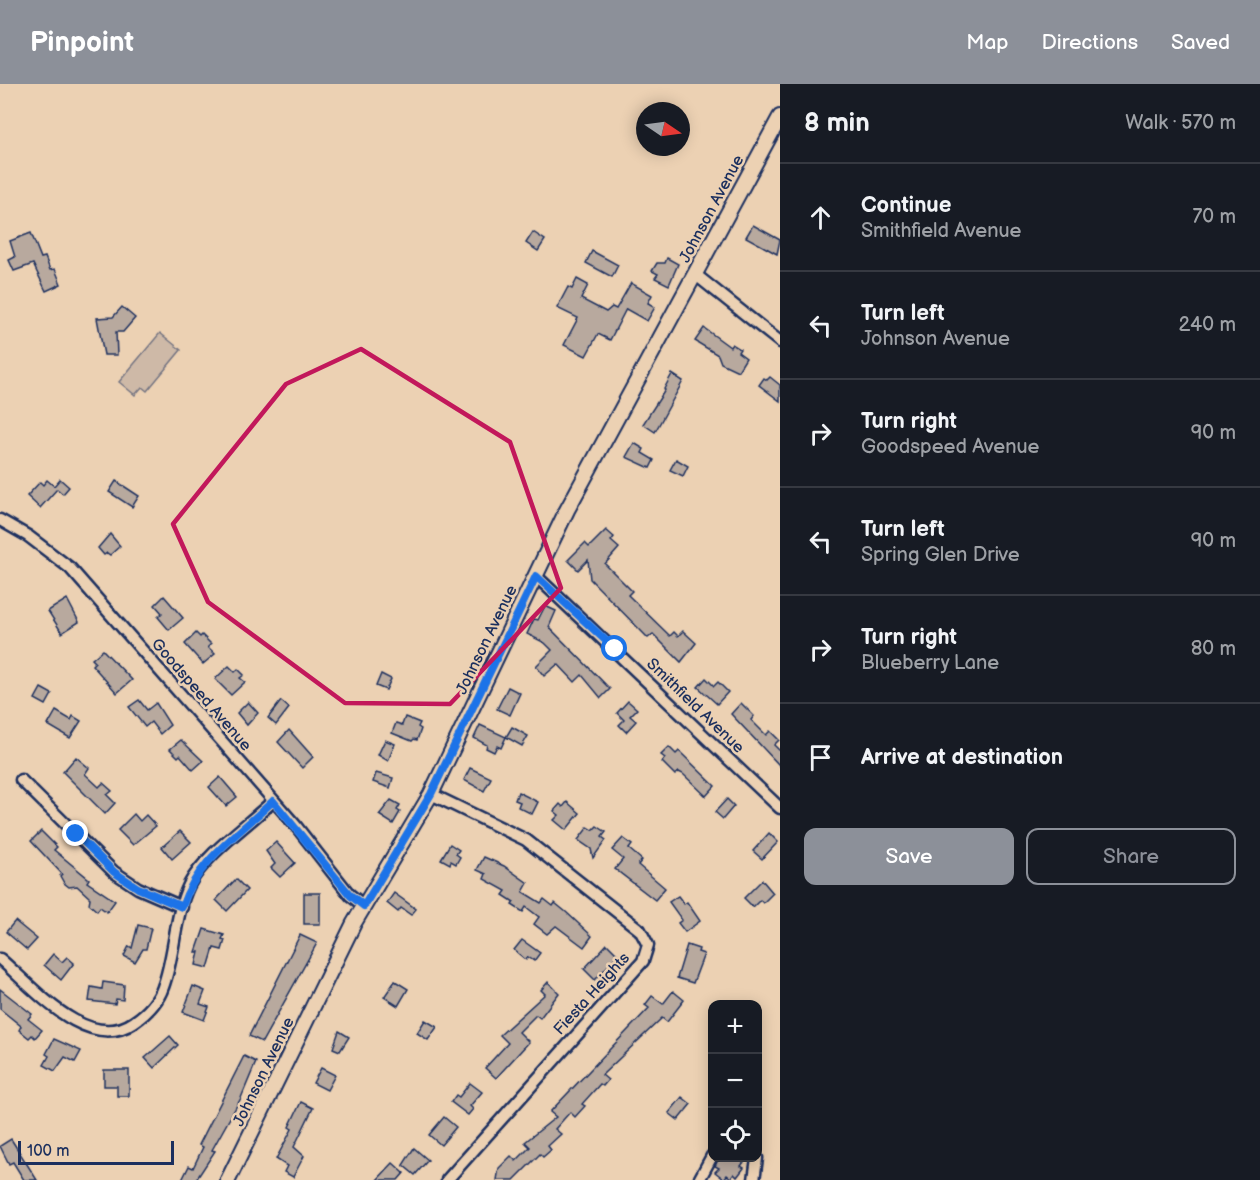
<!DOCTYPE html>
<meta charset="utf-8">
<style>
:root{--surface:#171b24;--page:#242831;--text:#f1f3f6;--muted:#9ea1a6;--line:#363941;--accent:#8c9099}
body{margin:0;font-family:"Balsamiq Sans",sans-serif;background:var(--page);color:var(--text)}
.controls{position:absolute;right:18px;bottom:18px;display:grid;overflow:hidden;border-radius:12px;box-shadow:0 3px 15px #0003}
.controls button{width:54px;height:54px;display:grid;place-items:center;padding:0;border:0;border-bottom:2px solid var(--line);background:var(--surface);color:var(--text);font:30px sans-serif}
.compass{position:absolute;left:636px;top:18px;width:54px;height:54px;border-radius:50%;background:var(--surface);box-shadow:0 3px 15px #0003;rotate:103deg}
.scale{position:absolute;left:18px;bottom:15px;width:156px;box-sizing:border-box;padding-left:6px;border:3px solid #1b2f5e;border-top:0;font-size:16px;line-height:21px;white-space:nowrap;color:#1b2f5e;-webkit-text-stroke:4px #ecd1b3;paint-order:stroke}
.stop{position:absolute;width:18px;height:18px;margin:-14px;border:4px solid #1a73e8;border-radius:50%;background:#fff}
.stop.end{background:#1a73e8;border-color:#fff;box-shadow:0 2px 6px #0008}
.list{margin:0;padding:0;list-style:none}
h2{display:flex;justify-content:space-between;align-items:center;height:78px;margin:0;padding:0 24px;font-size:26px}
h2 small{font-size:20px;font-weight:400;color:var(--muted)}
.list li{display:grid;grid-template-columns:39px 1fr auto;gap:18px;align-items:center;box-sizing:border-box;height:108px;padding:0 24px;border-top:2px solid var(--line)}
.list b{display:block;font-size:22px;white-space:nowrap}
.list p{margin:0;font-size:20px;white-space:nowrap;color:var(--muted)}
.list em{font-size:20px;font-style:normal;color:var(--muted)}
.actions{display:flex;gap:12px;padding:18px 24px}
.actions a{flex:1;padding:14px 0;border:2px solid var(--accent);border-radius:12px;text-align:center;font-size:21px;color:var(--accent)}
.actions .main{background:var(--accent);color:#fff}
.icon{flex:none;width:33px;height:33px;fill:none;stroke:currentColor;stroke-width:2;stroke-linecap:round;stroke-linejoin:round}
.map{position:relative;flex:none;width:780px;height:1096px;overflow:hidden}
header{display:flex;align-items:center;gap:36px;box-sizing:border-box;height:84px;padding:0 30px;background:var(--accent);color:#fff}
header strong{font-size:28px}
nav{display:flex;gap:33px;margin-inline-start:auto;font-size:21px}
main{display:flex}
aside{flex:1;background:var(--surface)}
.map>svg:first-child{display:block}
</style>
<header>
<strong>Pinpoint</strong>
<nav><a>Map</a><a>Directions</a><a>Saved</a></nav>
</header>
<main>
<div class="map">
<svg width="780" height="1096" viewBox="0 0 780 1096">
<rect width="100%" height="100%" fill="#ecd1b3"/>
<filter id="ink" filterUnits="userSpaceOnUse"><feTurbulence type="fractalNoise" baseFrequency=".0167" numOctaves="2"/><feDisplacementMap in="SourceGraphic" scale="12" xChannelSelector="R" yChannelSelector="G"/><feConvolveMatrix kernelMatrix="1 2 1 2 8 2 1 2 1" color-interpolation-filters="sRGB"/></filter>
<g filter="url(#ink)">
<polygon fill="#ceb9a7" stroke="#747482" stroke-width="1.5" points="160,249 181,266 147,307 142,303 135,311 119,298"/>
<g fill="#b8a99e" stroke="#1b2f5e" stroke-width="1.5">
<polygon points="753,141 780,156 777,170 746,153"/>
<polygon points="533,148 545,156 538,167 526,159"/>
<polygon points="31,149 41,174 45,173 50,186 55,185 61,200 46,207 33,180 14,187 9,176 15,173 10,157"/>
<polygon points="592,167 618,181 612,193 586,179"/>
<polygon points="667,174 678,180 669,201 655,194 658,190 652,187 657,179 665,179"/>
<polygon points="577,195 588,201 581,215 606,228 612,223 616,225 631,199 652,211 648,219 655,223 647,237 626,225 610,256 598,250 586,272 564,261 578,234 557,224 568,203 572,205"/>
<polygon points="122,223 135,234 123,248 116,248 117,271 104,271 97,234 113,233"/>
<polygon points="704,244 730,263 732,260 740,265 738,268 746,274 738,287 721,279 718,271 695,257"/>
<polygon points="672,290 683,297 655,348 643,340 665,306 664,305"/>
<polygon points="770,293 780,301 780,317 759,301 764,294 767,296"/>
<polygon points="634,359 644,365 642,369 654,376 650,384 626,373"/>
<polygon points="676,375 688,382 683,392 670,386"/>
<polygon points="60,395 69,403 63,410 57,405 40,424 27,412 40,398 43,401 47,396 54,402"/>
<polygon points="116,397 139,412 132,423 109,408"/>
<polygon points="606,446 614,453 611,457 619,464 605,480 632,507 628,511 670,552 674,548 678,552 683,547 696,559 681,578 653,550 648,554 590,495 588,476 578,486 568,476 585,459 589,463"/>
<polygon points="110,450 120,462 110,471 107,469 104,471 98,464"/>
<polygon points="164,512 183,534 169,546 158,533 162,529 155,521"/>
<polygon points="67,515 79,538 62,549 48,527"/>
<polygon points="545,522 556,527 549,543 610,605 601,614 582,591 575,598 558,580 544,592 536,582 552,566 545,559 527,550 534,535 538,536"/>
<polygon points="196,549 200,553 202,551 211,560 208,563 215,570 203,580 185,560"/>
<polygon points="103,566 132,596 117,609 92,581 95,578 92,575"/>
<polygon points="229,582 235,588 238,585 244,591 240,594 245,598 231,611 215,595"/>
<polygon points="381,590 391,595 386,606 376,602"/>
<polygon points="706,594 714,602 718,598 728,608 717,620 698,603"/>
<polygon points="508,603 520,609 510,631 497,625"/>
<polygon points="41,604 52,610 46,621 35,615"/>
<polygon points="139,616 147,626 156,619 170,641 160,650 151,638 145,643 129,623"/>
<polygon points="281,617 289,624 276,641 268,634"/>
<polygon points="628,617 637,625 630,632 636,637 626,648 619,641 624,636 617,629"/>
<polygon points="248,618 258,629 247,641 237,629"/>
<polygon points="741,619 754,632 751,636 766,651 770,647 779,656 774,661 780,667 780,682 731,630"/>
<polygon points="56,627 71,636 73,632 81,637 70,654 48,641"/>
<polygon points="405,633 420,639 418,643 421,645 417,656 414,655 412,657 392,649 396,639 402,641"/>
<polygon points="480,641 506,653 501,664 497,662 494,668 486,664 487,661 474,654"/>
<polygon points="512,643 528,652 522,662 506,653"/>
<polygon points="289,646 313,673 302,684 278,658"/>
<polygon points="181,656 203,677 193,686 180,671 178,673 170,665"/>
<polygon points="385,656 395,660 388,677 378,671"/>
<polygon points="669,663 676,670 679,667 715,702 706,712 683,690 679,688 675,691 662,678 665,674 661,671"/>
<polygon points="76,673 89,684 85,690 99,703 103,699 112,707 107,711 115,719 105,730 63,688"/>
<polygon points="470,684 491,694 484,707 464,696"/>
<polygon points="376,689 393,694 390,704 373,698"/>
<polygon points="220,693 237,713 226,722 209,703"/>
<polygon points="518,708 538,718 532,730 518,723 520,718 515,716"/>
<polygon points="727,715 734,722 723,735 715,728"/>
<polygon points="391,716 400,721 397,726 400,728 393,740 379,731"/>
<polygon points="567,718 580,729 566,746 554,736 559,731 554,727 560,720 563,723"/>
<polygon points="134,730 140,737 146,731 156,742 133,761 118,746"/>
<polygon points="597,742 606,748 602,753 606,756 593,774 591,765 578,756 588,743 593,746"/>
<polygon points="41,747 57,763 54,766 89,795 87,798 115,817 107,828 100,823 97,827 89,820 90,814 77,802 69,803 64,799 60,792 62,790 31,757"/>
<polygon points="180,747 191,758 172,775 162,763"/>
<polygon points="769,749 778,758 762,775 753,767"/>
<polygon points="623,754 632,761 629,765 642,776 638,781 665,804 655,816 615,785 623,775 612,766"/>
<polygon points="276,758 295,779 280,793 271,784 275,780 266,767"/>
<polygon points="450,760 459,766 456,770 460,773 456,780 451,777 450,780 441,775"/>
<polygon points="484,773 504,782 528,799 523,808 541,819 544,815 553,822 555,819 566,828 592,852 584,863 556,842 547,850 534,840 539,833 526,823 523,828 512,821 514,818 503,811 506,807 484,795 486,790 477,786"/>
<polygon points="236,795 247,806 227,827 216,816"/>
<polygon points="762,796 773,809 763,819 760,816 753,823 744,814"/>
<rect x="304" y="809" width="16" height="31"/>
<polygon points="394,809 416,825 411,831 401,824 398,828 387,819"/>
<polygon points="678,812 684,820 687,818 700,837 685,848 678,839 682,836 669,818"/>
<polygon points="15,837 37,855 27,866 6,848"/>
<polygon points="138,841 151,844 146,865 143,865 135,878 124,872 129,862 132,864"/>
<polygon points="204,845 224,851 222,855 225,856 222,866 214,864 208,884 196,881 199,868 196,868"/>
<polygon points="300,851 317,859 262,958 249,952"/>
<polygon points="522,856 540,869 534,877 528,873 526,876 514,866"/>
<polygon points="607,860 618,871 595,896 584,885"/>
<polygon points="687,861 699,865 698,868 704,870 693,899 677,894"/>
<polygon points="53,870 62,878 67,873 74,879 61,896 44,881"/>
<polygon points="395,897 408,905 398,922 384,913"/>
<polygon points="103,898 124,901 123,916 116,915 115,920 89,917 91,903 102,905"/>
<polygon points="548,898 559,909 540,934 536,931 519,948 529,958 496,994 485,984 508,959 500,951 545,910 541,906"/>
<polygon points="193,902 205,907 200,920 209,923 204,936 183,928"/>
<polygon points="0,905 32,930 28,935 42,946 35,954 32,951 29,954 19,946 21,942 0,925"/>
<polygon points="673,907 684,916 667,938 662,934 602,991 608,996 603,1002 600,1000 582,1020 585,1022 575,1033 570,1028 555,1045 561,1050 548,1062 551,1066 543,1073 540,1070 514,1096 497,1096 499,1084 511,1072 516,1077 530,1063 525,1058 556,1033 550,1028 649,924 645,921 652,912 663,920"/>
<polygon points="425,936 437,943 428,956 417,949"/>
<polygon points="339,947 349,953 340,967 333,964"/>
<polygon points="170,952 178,961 154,984 145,974"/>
<polygon points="54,955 81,967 75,978 65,973 55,987 44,981 49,972 46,970"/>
<polygon points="244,972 256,978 241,1014 212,1066 215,1067 196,1096 182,1096 189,1082 193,1084 203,1063 199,1061"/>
<polygon points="321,984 335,991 327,1006 313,999"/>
<polygon points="104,986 129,986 129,1012 117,1012 117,1002 104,1002"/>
<polygon points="470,999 482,1008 470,1022 473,1025 468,1031 451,1018 456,1011 459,1013"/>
<polygon points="682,1013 691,1020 678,1036 669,1029"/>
<polygon points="301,1018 313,1024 294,1063 304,1072 293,1093 284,1088 287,1082 276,1075 292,1045 289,1043"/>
<polygon points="444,1033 456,1043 441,1061 429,1051"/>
<polygon points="11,1055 37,1096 24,1096 13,1078 9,1080 0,1062"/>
<polygon points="414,1064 428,1076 415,1091 403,1081"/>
<polygon points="719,1074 738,1074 744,1078 741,1082 744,1084 737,1093 734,1090 731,1094 727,1091 724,1095 715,1088 719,1084 715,1082"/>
<polygon points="393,1079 404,1089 398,1096 377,1096"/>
</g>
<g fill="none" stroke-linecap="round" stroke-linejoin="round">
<defs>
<g id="street">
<polyline points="696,191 780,258"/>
<polyline points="0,436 28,452 70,484 296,742 350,811 364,822"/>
<polyline points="536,492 780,724"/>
<polyline points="21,696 114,788 138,804 182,823"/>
<polyline points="431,710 526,756 640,846 648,861 643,877 447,1096"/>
<path d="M0 875C33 903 88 970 134 938 147 929 158 918 163 903 175 871 174 832 189 801 205 770 248 741 273 717"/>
<polyline points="699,1096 712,1072"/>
<polyline points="754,1096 757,1074"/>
</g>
<polyline id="secondary" points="228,1096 354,839 431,710 567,426 780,33"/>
</defs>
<use href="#street" stroke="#1b2f5e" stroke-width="15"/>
<use href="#secondary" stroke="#1b2f5e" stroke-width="18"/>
<use href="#street" stroke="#ecd1b3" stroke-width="10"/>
<use href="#secondary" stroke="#ecd1b3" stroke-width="14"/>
</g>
</g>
<g fill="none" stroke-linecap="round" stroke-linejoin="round" filter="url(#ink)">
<path stroke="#1a73e8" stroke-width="8" d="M76 750 114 788 138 804 182 823C198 775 238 751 273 717L350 811 364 822 431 710 536 492 615 565"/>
</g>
<path fill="none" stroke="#c2185b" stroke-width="4.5" stroke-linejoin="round" d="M361 265 510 358 561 504 450 620 345 619 208 518 173 440 286 300Z"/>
<g text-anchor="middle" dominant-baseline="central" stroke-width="5" stroke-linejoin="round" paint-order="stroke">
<g font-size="16" fill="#1b2f5e" stroke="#ecd1b3">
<text transform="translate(712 125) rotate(-62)">Johnson Avenue</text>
<text transform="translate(487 556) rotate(-64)">Johnson Avenue</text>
<text transform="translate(201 611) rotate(49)">Goodspeed Avenue</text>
<text transform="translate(695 622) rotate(44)">Smithfield Avenue</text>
<text transform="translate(592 910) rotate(-48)">Fiesta Heights</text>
<text transform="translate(264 988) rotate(-64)">Johnson Avenue</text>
</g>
</g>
</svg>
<div class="controls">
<button>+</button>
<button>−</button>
<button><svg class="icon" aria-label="locate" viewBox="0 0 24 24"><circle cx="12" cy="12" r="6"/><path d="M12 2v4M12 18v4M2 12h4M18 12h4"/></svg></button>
</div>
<svg class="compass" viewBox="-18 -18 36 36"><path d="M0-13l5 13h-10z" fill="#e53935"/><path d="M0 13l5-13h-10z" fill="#9ea1a6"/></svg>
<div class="scale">100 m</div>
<div class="stop" style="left:615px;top:565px"></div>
<div class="stop end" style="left:76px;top:750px"></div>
</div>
<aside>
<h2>8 min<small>Walk · 570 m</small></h2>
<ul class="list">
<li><svg class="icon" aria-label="ahead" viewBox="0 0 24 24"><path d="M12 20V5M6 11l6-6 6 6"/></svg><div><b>Continue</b><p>Smithfield Avenue</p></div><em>70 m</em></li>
<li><svg class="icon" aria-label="left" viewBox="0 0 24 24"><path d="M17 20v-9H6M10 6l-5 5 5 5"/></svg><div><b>Turn left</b><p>Johnson Avenue</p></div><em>240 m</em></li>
<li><svg class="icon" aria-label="right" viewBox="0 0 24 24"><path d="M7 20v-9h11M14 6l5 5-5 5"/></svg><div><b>Turn right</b><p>Goodspeed Avenue</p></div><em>90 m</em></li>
<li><svg class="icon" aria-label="left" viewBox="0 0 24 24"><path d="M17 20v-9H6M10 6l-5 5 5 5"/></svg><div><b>Turn left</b><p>Spring Glen Drive</p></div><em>90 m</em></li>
<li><svg class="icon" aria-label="right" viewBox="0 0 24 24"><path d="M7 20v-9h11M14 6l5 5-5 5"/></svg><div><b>Turn right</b><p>Blueberry Lane</p></div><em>80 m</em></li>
<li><svg class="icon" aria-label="arrive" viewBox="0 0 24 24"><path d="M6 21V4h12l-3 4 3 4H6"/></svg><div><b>Arrive at destination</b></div></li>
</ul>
<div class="actions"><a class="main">Save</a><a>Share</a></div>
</aside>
</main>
